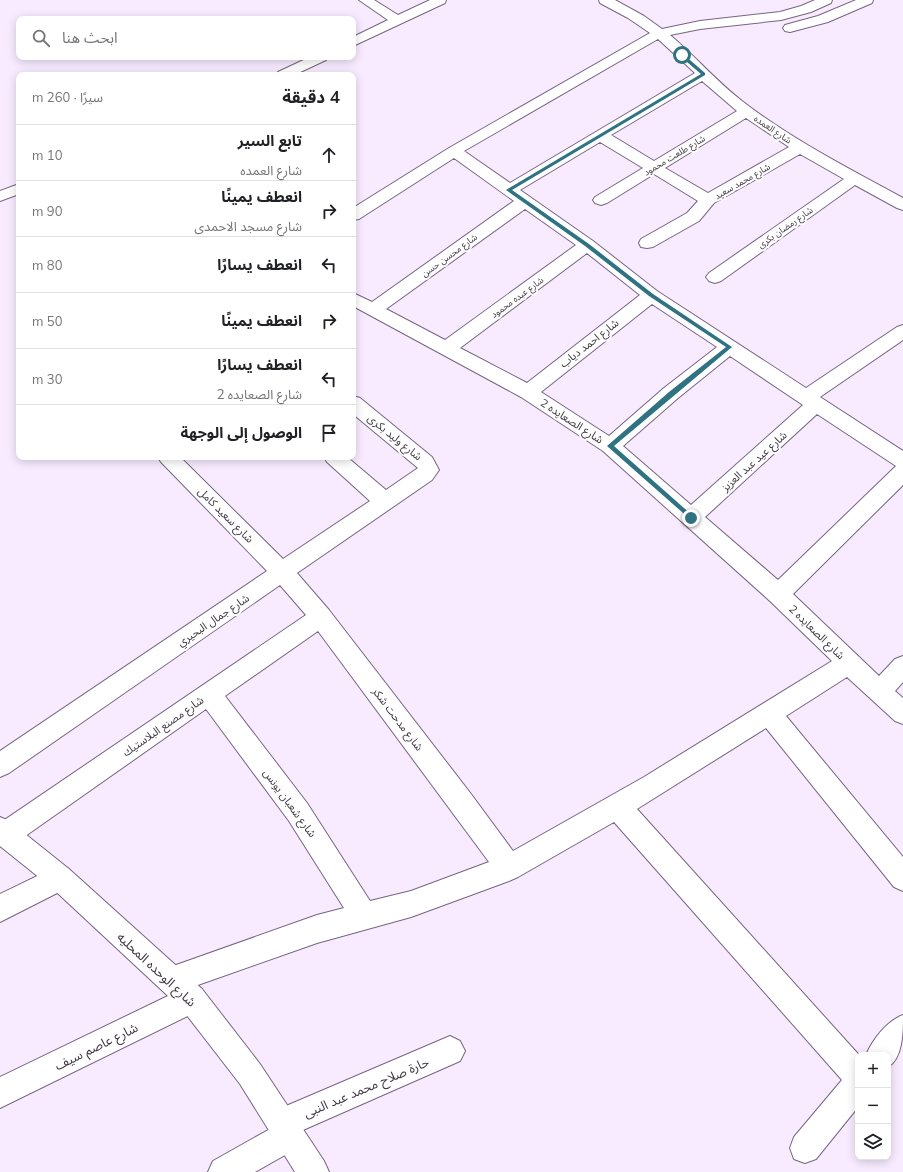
<!DOCTYPE html>
<html lang="ar">
<meta charset="utf-8">
<style>
:root{--surface:#fff;--page:#f2f2f2;--text:#202124;--muted:#757577;--line:#e0e0e0}
body{margin:0;font-family:Mulish,"Noto Sans Arabic",sans-serif;background:var(--page);color:var(--text);direction:rtl}
.controls{position:absolute;right:12px;bottom:12px;display:grid;overflow:hidden;border-radius:8px;box-shadow:0 2px 10px #0003}
.controls button{width:36px;height:36px;display:grid;place-items:center;padding:0;border:0;border-bottom:1px solid var(--line);background:var(--surface);color:var(--text);font:20px sans-serif}
.stop{position:absolute;width:12px;height:12px;margin:-9px;border:3px solid #2f7383;border-radius:50%;background:#fff}
.stop.end{background:#2f7383;border-color:#fff;box-shadow:0 1px 4px #0008}
.list{margin:0;padding:0;list-style:none}
h2{display:flex;justify-content:space-between;align-items:center;height:52px;margin:0;padding:0 16px;font-size:17px}
h2 small{font-size:13px;font-weight:400;color:var(--muted)}
.list li{display:grid;grid-template-columns:26px 1fr auto;gap:12px;align-items:center;box-sizing:border-box;height:56px;padding:0 16px;border-top:1px solid var(--line)}
.list b{display:block;font-size:15px;white-space:nowrap}
.list p{margin:0;font-size:13px;white-space:nowrap;color:var(--muted)}
.list em{font-size:13px;font-style:normal;color:var(--muted)}
.icon{flex:none;width:22px;height:22px;fill:none;stroke:currentColor;stroke-width:2;stroke-linecap:round;stroke-linejoin:round}
.map{position:relative;flex:none;width:903px;height:1172px;overflow:hidden;direction:ltr}
.search{position:absolute;background:var(--surface);box-shadow:0 2px 10px #0003;left:16px;top:16px;width:340px;height:44px;display:flex;align-items:center;gap:10px;box-sizing:border-box;padding:0 14px;border-radius:8px;color:var(--muted);font-size:15px}
.panel{position:absolute;background:var(--surface);box-shadow:0 2px 10px #0003;left:16px;top:72px;width:340px;height:388px;border-radius:8px;direction:rtl}
.map>svg:first-child{display:block}
</style>
<div class="map">
<svg width="903" height="1172" viewBox="0 0 903 1172">
<rect width="100%" height="100%" fill="#f8ebff"/>
<g fill="none" stroke-linecap="round" stroke-linejoin="round">
<defs>
<g id="minor">
<polygon points="359,0 374,0 398,15 430,0 446,0 445,3 353,46 353,37 388,20"/>
<path d="M599 0H615L644 16 662 29 700 21 780 12 801 6 815 0H832L831 3 811 12 781 20 700 29 670 35C695 56 716 81 742 101 791 139 848 168 903 198V210L897 208 855 185 721 281 715 283 709 281 706 277 709 273 844 179 800 154 714 203 699 221 653 247 647 248 641 247 639 243 641 239 687 213 698 201 654 174 607 203 601 205 595 203 593 200 595 197 643 168 600 142 520 190 593 241 657 291 806 388 897 327 903 325V340L820 397 903 451V485L793 594 879 676 895 659 903 656V682L895 691 903 698V724L895 721 847 677 786 716 903 857V891L894 887 766 728 637 809 859 1055 858 1107 816 1159 805 1163 794 1159 790 1148 794 1137 842 1080 614 822 518 877 509 881 411 917 317 943 195 986 202 989 206 999 202 1009 0 1108V1077L172 994 162 990 158 980 162 970 317 915 344 908 289 821 206 709 14 844 5 848 0 846V823L306 615 280 585 9 773 0 777V751L267 571 161 462 158 457H180L283 559 370 501 327 462 324 457H347L386 490 418 468 353 414V396L360 398 432 457 439 470 432 480 297 573 329 610 471 794 513 851 644 777 832 661 770 601 603 451 521 397 353 306V293L372 302 514 201 454 158 359 219 353 220V208L449 148 650 33 628 18 600 3ZM658 39 695 73 510 183 464 151ZM702 81 737 111 654 161 611 135ZM746 118 789 147 708 193 665 168ZM525 209 576 245 445 340 386 309ZM587 253 640 295 527 383 460 348ZM652 304 717 347 664 388 609 436 541 392ZM730 356 803 405 691 505 623 446 678 398ZM817 414 896 466 778 580 705 517ZM318 631 489 862 411 891 370 901 307 803 225 696Z"/>
<polygon points="856,0 873,0 872,3 828,22 790,32 785,31 783,28 785,25 818,16"/>
<polygon points="310,57 328,57 326,60 294,75 276,75 278,72"/>
<polygon points="19,184 19,194 0,201 0,191"/>
<polygon points="60,865 69,869 73,878 69,887 0,922 0,894"/>
<path d="M903 1015C903 1032 903 1058 888 1067V1055H866C873 1039 887 1021 903 1015Z"/>
<polygon points="450,1036 460,1041 465,1051 460,1061 303,1130 305,1135 301,1146 255,1172 208,1172 213,1161 270,1129 268,1123 272,1112"/>
</g>
<polygon id="tertiary" points="0,817 9,821 69,869 202,989 260,1064 324,1161 329,1172 295,1172 240,1084 182,1009 51,887 0,846"/>
</defs>
<use href="#minor" stroke="#776581" stroke-width="2"/>
<use href="#tertiary" stroke="#776581" stroke-width="2"/>
<use href="#minor" fill="#fff" fill-rule="evenodd"/>
<use href="#tertiary" fill="#fff" fill-rule="evenodd"/>
</g>
<polygon fill="#2f7383" points="680,54 683,54 705,73 705,75 512,190 589,244 653,294 732,347 614,446 693,516 694,518 691,520 607,446 669,392 726,347 649,296 585,246 506,190 701,74 680,56"/>
<g text-anchor="middle" dominant-baseline="central" stroke-width="4" stroke-linejoin="round" paint-order="stroke">
<g font-size="9" fill="#3f3743" stroke="#fefefe">
<text transform="translate(773 129) rotate(34)">شارع العمده</text>
<text transform="translate(674 155) rotate(-31)">شارع طلعت محمود</text>
<text transform="translate(742 181) rotate(-30)">شارع محمد سعيد</text>
<text transform="translate(785 227) rotate(-35)">شارع رمضان بكرى</text>
<text transform="translate(449 255) rotate(-36)">شارع محسن حسن</text>
<text transform="translate(517 297) rotate(-36)">شارع عبده محمود</text>
</g>
<g font-size="11" fill="#3f3743" stroke="#fefefe">
<text transform="translate(589 343) rotate(-38)">شارع احمد دياب</text>
<text transform="translate(572 421) rotate(33)">شارع الصعايده 2</text>
<text transform="translate(395 437) rotate(39)">شارع وليد بكرى</text>
<text transform="translate(754 461) rotate(-42)">شارع عيد عبد العزيز</text>
<text transform="translate(226 515) rotate(45)">شارع سعيد كامل</text>
<text transform="translate(213 620) rotate(-34)">شارع جمال البحيري</text>
<text transform="translate(817 632) rotate(44)">شارع الصعايده 2</text>
<text transform="translate(398 719) rotate(53)">شارع مدحت شكر</text>
<text transform="translate(163 726) rotate(-35)">شارع مصنع البلاستيك</text>
<text transform="translate(290 803) rotate(54)">شارع شعبان يونس</text>
</g>
<g font-size="13" fill="#3f3743" stroke="#fefefe">
<text transform="translate(157 969) rotate(43)">شارع الوحده المحليه</text>
<text transform="translate(96 1046) rotate(-26)">شارع عاصم سيف</text>
<text transform="translate(366 1087) rotate(-23)">حارة صلاح محمد عبد النبى</text>
</g>
</g>
</svg>
<div class="controls">
<button>+</button>
<button>−</button>
<button><svg class="icon" aria-label="layers" viewBox="0 0 24 24"><path d="M12 4l9 5-9 5-9-5zM3 14l9 5 9-5"/></svg></button>
</div>
<div class="stop" style="left:682px;top:55px"></div>
<div class="stop end" style="left:691px;top:518px"></div>
<div class="search"><svg class="icon" aria-label="search" viewBox="0 0 24 24"><circle cx="10" cy="10" r="6"/><path d="M15 15l6 6"/></svg>ابحث هنا</div>
<section class="panel">
<h2>4 دقيقة<small>سيرًا · 260 m</small></h2>
<ul class="list">
<li><svg class="icon" aria-label="ahead" viewBox="0 0 24 24"><path d="M12 20V5M6 11l6-6 6 6"/></svg><div><b>تابع السير</b><p>شارع العمده</p></div><em>10 m</em></li>
<li><svg class="icon" aria-label="right" viewBox="0 0 24 24"><path d="M7 20v-9h11M14 6l5 5-5 5"/></svg><div><b>انعطف يمينًا</b><p>شارع مسجد الاحمدى</p></div><em>90 m</em></li>
<li><svg class="icon" aria-label="left" viewBox="0 0 24 24"><path d="M17 20v-9H6M10 6l-5 5 5 5"/></svg><div><b>انعطف يسارًا</b></div><em>80 m</em></li>
<li><svg class="icon" aria-label="right" viewBox="0 0 24 24"><path d="M7 20v-9h11M14 6l5 5-5 5"/></svg><div><b>انعطف يمينًا</b></div><em>50 m</em></li>
<li><svg class="icon" aria-label="left" viewBox="0 0 24 24"><path d="M17 20v-9H6M10 6l-5 5 5 5"/></svg><div><b>انعطف يسارًا</b><p>شارع الصعايده 2</p></div><em>30 m</em></li>
<li><svg class="icon" aria-label="arrive" viewBox="0 0 24 24"><path d="M6 21V4h12l-3 4 3 4H6"/></svg><div><b>الوصول إلى الوجهة</b></div></li>
</ul>
</section>
</div>
